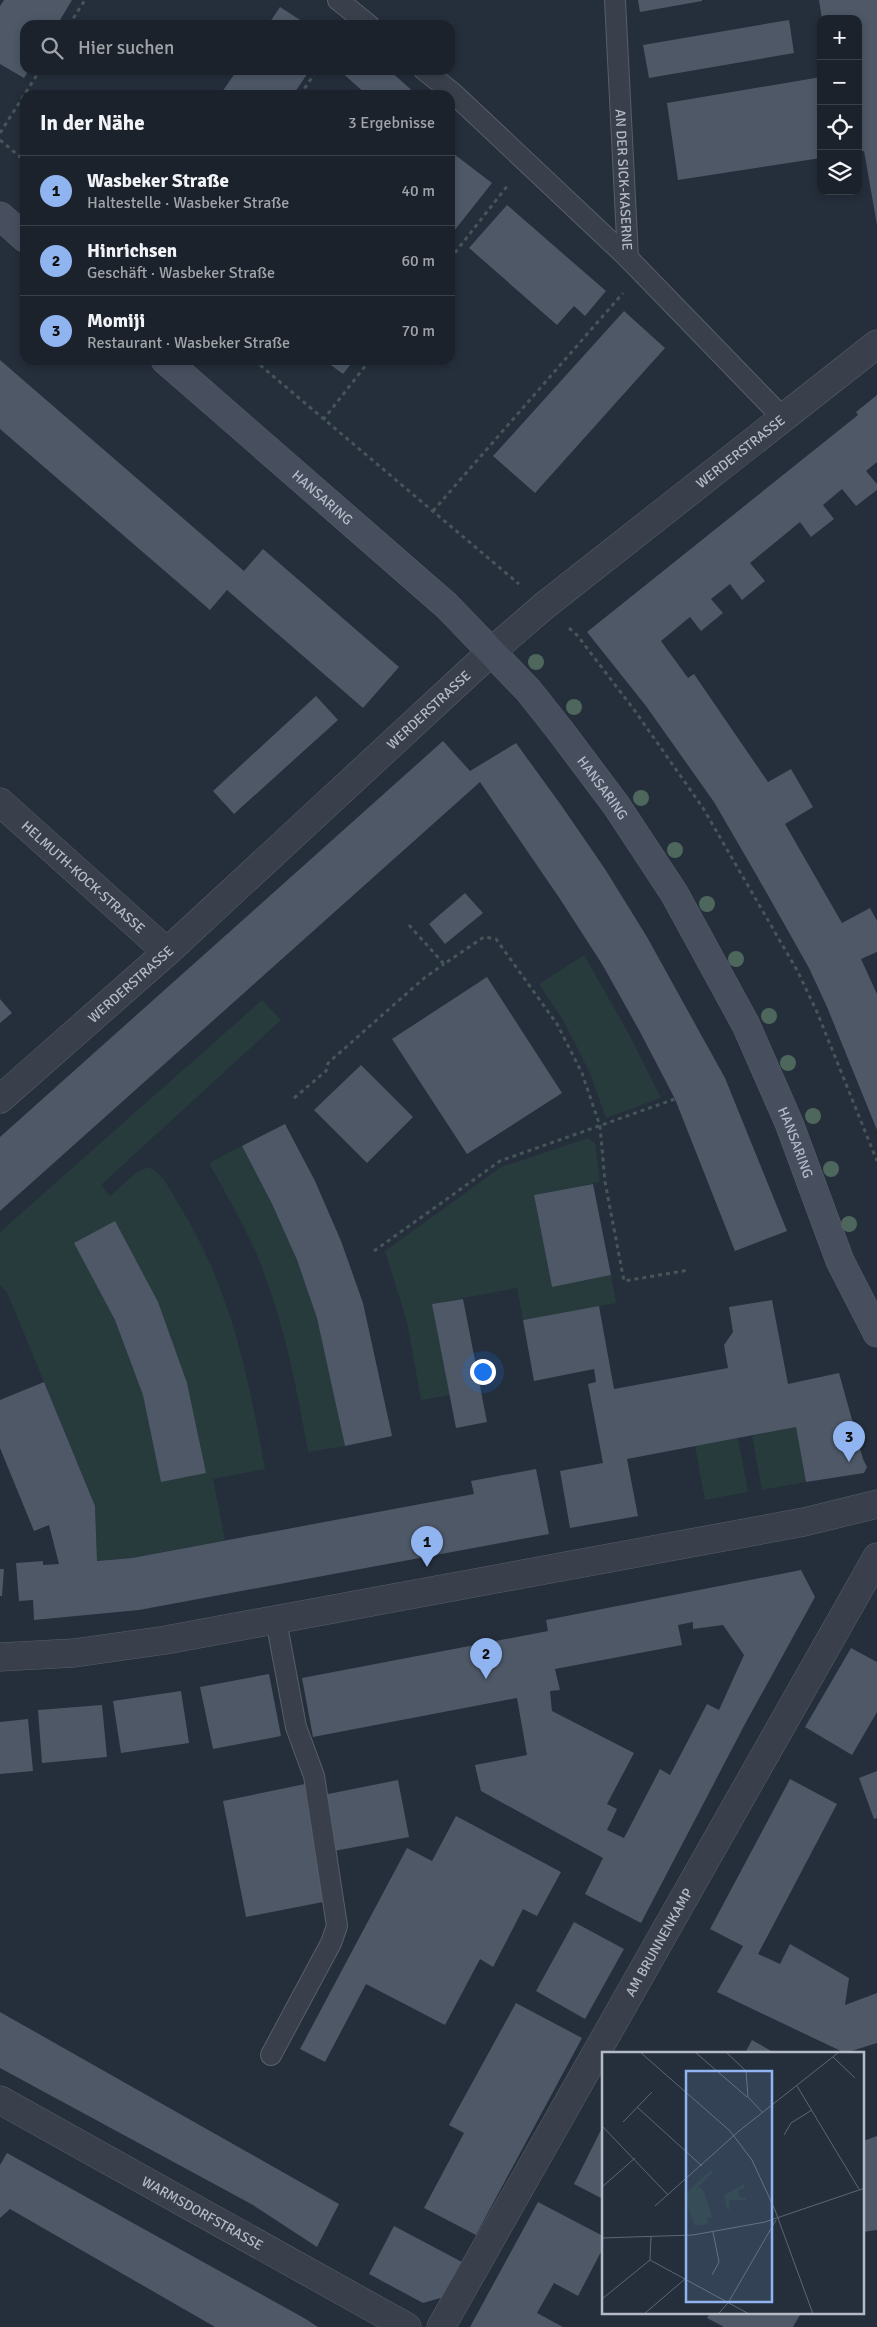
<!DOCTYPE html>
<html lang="de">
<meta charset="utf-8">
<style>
:root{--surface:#1c222c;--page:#252a34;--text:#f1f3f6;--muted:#a0a4a9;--line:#3a3f48;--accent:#90b4f0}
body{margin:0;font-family:Signika,sans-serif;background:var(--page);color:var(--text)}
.controls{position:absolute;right:15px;top:15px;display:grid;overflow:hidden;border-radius:10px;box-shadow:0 2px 8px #0003}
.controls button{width:45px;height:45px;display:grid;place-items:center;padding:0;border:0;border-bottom:1px solid var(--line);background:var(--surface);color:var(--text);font:25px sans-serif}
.you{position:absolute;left:482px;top:1371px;width:18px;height:18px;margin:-12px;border:4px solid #fff;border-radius:50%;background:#1a73e8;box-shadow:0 0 0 8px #1a73e833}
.badge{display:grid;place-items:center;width:32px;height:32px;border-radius:50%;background:var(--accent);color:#111;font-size:16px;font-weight:700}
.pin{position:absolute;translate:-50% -41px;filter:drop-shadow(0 1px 2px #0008)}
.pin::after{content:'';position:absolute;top:26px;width:18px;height:15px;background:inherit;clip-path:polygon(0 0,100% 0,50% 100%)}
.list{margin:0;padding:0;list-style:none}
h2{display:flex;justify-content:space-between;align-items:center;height:65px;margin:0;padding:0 20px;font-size:21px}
h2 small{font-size:16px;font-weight:400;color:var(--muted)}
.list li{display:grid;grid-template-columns:32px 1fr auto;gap:15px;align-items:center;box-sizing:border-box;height:70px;padding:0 20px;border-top:1px solid var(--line)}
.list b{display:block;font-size:19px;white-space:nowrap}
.list p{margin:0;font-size:16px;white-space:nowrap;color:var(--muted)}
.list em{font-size:16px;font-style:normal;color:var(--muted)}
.icon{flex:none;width:28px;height:28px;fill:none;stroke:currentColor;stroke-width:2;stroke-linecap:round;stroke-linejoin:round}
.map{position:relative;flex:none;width:877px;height:2327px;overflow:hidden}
.search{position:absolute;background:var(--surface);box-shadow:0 2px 8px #0003;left:20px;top:20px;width:435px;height:55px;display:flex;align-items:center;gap:12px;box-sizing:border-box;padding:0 18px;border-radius:15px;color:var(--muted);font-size:19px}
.panel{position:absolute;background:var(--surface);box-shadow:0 2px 8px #0003;left:20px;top:90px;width:435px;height:275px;border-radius:15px}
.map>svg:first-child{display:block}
</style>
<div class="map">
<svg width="877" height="2327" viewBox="0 0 877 2327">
<rect width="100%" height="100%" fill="#252e3b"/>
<g fill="#273a3c">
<polygon points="584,955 630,1036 661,1098 606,1118 589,1071 563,1020 539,984"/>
<path d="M262 1000 281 1020 101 1185 110 1196 137 1172 149 1167C164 1175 171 1191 179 1205 231 1288 248 1375 265 1469L213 1479 225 1540 132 1558 97 1561 95 1506 7 1292 0 1285V1232Z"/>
<polygon points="588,1138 595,1143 600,1182 534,1195 552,1287 611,1275 616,1303 523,1320 517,1288 433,1304 450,1395 421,1400 407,1322 385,1251 501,1167"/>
<path d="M242 1146C271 1202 300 1258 317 1318 329 1360 336 1403 345 1446L308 1452C296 1383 282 1313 254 1248 241 1219 224 1191 209 1163Z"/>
<polygon points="796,1427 806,1482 762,1490 752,1436"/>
<polygon points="738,1438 748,1492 705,1500 695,1446"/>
</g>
<g fill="#4e5867" fill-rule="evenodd">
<polygon points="4,0 72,0 57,25 25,25 25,70 29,70 24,78 0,64 0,6"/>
<polygon points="638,0 702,0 702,1 640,12"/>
<polygon points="819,0 877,0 877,225 864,151 858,152 858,19 822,19"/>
<polygon points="280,7 308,25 268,25"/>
<polygon points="789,20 794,53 649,78 643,45"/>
<polygon points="237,70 310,70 293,95 220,95"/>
<polygon points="339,70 389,70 417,95 367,95"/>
<polygon points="821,77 821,158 678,180 667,103"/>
<polygon points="450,151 492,183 450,236"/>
<polygon points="507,205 606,291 585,316 574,306 557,325 469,248"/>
<polygon points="624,311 665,348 535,493 493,456"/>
<polygon points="0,360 244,571 263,549 399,667 363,708 227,590 210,610 0,429"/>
<polygon points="324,360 354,360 343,374"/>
<polygon points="877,395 877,462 866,471 877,484 877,490 856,506 842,489 823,505 834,519 811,537 800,522 750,563 765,581 742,600 730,584 711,599 723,613 701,631 690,617 661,641 688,678 694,674 768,782 791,769 813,807 785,824 842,923 870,908 877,921 877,952 861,959 877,994 877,1130 827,1007 809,968 757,876 714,802 646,706 587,632 858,415 856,412"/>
<polygon points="316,696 338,720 234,814 213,791"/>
<polygon points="443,741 470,771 516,743 561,805 605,869 647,937 725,1078 787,1231 735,1251 675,1099 639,1030 602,964 560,899 480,782 0,1211 0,1137"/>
<polygon points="465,893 483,913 445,944 429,924"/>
<polygon points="487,977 562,1093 467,1154 392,1039"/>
<polygon points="0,999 12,1013 0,1023"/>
<polygon points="361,1065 413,1117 367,1163 314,1110"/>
<polygon points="285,1124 315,1181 341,1241 363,1303 392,1436 345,1446 317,1318 297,1260 272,1204 242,1146"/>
<polygon points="593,1184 611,1275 552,1287 534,1195"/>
<polygon points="115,1221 158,1302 187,1383 206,1473 161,1482 143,1395 115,1320 74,1243"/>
<polygon points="463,1299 487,1422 456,1428 432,1304"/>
<polygon points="772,1300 788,1384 839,1373 863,1459 867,1467 864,1473 806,1482 796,1427 627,1459 638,1516 570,1528 560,1471 603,1463 588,1384 596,1382 594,1369 534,1381 523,1320 599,1306 614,1389 728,1368 724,1345 733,1332 729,1307"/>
<polygon points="44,1382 95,1506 97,1561 132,1558 474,1494 471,1481 536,1469 549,1534 139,1610 34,1620 33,1600 19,1601 16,1563 43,1561 43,1565 59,1564 49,1525 34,1531 0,1448 0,1400"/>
<polygon points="0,1569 4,1569 2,1596 0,1596"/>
<path d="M801 1570 815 1597 745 1724 641 1923 585 1894 603 1858 481 1791 475 1765 527 1755 517 1698 313 1737 302 1678 548 1631 546 1620ZM693 1622V1629L723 1625 744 1655 719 1710 707 1704 670 1775 660 1769 624 1838 607 1830 617 1809 607 1804 634 1753 552 1711 550 1691 560 1690 555 1669 682 1645 678 1625Z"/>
<polygon points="851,1648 877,1662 877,1712 852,1755 805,1727"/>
<polygon points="269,1674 281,1736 213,1749 200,1687"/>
<polygon points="181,1691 189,1743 121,1753 113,1701"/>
<polygon points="102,1705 107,1757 42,1763 38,1710"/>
<polygon points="28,1719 33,1771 0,1774 0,1722"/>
<polygon points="877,1771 877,1818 874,1819 859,1778"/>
<polygon points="790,1779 837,1804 758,1954 780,1964 790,1944 849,1978 845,2005 877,1993 877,2043 845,2053 717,1992 743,1946 710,1929"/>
<polygon points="398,1780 409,1837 334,1851 323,1795"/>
<polygon points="305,1784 328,1901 246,1917 223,1801"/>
<polygon points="456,1816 561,1872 537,1916 523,1909 493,1967 480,1959 445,2025 366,1984 325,2062 300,2049 407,1848 432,1861"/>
<polygon points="574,1922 624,1949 585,2019 536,1991"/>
<polygon points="516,2003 582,2038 476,2235 424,2208 464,2133 449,2125"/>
<polygon points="0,2012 339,2204 317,2247 253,2205 0,2068"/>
<polygon points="752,2040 775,2053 745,2053"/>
<polygon points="603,2126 603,2199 574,2184"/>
<polygon points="877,2136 877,2230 863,2232 863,2141"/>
<polygon points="7,2153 304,2318 318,2327 215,2327 10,2209 0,2218 0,2165"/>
<polygon points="538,2202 603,2236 603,2248 578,2296 554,2283 537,2313 563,2327 470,2327"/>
<polygon points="394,2226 462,2262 444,2297 423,2303 369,2274"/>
<polygon points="710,2313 801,2313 793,2327 724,2327 707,2318"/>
</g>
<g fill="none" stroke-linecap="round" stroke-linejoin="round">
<defs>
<g id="service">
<polyline points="338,0 369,25"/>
<path id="s1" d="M615 0 628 258 783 418"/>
<polyline points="424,70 453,93 628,258"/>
<polyline points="271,2055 331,1943 337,1926 314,1776 296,1727 276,1620"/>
</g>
<g id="minor">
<path id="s2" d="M0 802 167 952"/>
<path id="s3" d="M0 1099 167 952 492 651 544 606 877 344"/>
<path id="s4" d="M0 2100 407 2327"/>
<path id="s5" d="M441 2327 877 1557"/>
</g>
<polyline id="tertiary" points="0,1657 74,1653 166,1640 804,1522 877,1504"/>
<g id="secondary">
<polyline points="0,216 25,238"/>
<path id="s6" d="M165 360 447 606 528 690 559 729 616 805 674 893 746 1025 789 1123 840 1261 877 1333"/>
</g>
</defs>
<use href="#service" stroke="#575e69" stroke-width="22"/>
<use href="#minor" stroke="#575e69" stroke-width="29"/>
<use href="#tertiary" stroke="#575e69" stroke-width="29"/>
<use href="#secondary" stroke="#575e69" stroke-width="29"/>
<g stroke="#455659" stroke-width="3" stroke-dasharray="4 4" stroke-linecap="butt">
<polyline points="69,25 85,0"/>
<polyline points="300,95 317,70"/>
<polyline points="0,133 40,70"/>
<polyline points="0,140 25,161"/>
<polyline points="450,259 508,185"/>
<polyline points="254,360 519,584"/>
<polyline points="323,420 370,360"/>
<polyline points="433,511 623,293"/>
<polyline points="569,628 577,635 635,711 703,808 798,972 817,1012 877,1161"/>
<polyline points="409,925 444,964 484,937 496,939 557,1024 582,1073 600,1126 605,1182 624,1281 689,1270"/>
<polyline points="294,1098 326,1071 328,1063 423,979 444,964"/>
<polyline points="374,1251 500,1161 675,1099"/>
</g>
<use href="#service" stroke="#39404b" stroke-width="20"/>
<use href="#minor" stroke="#39404b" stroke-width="28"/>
<use href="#tertiary" stroke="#39404b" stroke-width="28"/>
<use href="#secondary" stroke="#474f5e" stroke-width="28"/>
</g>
<g fill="#4d675c">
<circle cx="536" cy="662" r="8"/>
<circle cx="574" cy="707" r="8"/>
<circle cx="641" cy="798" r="8"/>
<circle cx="675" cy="850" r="8"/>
<circle cx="707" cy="904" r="8"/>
<circle cx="736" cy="959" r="8"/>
<circle cx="769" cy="1016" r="8"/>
<circle cx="788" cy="1063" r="8"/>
<circle cx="813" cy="1116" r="8"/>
<circle cx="831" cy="1169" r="8"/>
<circle cx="849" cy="1224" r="8"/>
</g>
<g text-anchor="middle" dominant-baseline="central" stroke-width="4" stroke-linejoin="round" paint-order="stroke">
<g font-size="14" fill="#b4bbc7" stroke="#1e2530">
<text stroke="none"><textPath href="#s1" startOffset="180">AN DER SICK-KASERNE</textPath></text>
<text stroke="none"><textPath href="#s3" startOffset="984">WERDERSTRASSE</textPath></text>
<text stroke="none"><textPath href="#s6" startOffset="209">HANSARING</textPath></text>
<text stroke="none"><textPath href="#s3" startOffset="579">WERDERSTRASSE</textPath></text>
<text stroke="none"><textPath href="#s6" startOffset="614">HANSARING</textPath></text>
<text stroke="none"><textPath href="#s2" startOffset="112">HELMUTH-KOCK-STRASSE</textPath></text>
<text stroke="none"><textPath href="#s3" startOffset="174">WERDERSTRASSE</textPath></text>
<text stroke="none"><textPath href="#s6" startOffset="1019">HANSARING</textPath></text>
<text stroke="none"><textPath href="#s5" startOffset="442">AM BRUNNENKAMP</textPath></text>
<text stroke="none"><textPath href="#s4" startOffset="232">WARMSDORFSTRASSE</textPath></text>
</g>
</g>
<g transform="translate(602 2052)">
<rect width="262" height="262" fill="#252e3b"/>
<path d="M109 118 111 120 94 137 98 135 102 139 110 165 105 166 106 172 93 174 81 144ZM142 132 143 136 136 138 138 146 144 145V148H127L128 157 125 158 122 143Z" fill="#273a3c"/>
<path fill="none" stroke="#5e6673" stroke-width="1" d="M38 0 128 79 150 108 173 158 211 262M93 0 145 45M124 0 144 19 146 45 161 61M231 5 253 26M195 34 257 137M35 55 100 114M21 70 50 40M0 74 66 143M182 83 189 71 210 58M0 135 33 106M53 154 137 79 237 0M49 184 48 208 147 262M0 186 91 183 163 170 263 136M110 223 117 210 111 180M0 247 48 208M42 262 83 227M116 262 126 251 174 168"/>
<path fill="#90b4f0" fill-opacity="0.15" stroke="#90b4f0" stroke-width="2.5" d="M84 19H170V250H84Z"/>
<rect width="262" height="262" fill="none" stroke="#b4bbc7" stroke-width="2.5"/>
</g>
</svg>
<div class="controls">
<button>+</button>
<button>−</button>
<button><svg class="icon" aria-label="locate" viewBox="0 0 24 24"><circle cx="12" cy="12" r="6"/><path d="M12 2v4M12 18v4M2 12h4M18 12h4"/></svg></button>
<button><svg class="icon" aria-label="layers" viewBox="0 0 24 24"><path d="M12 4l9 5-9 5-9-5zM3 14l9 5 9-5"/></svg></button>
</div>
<div class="you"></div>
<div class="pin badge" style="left:427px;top:1567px">1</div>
<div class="pin badge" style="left:486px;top:1679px">2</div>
<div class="pin badge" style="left:849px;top:1462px">3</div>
<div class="search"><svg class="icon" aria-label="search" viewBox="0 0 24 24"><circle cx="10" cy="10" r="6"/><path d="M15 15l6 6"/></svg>Hier suchen</div>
<section class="panel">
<h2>In der Nähe<small>3 Ergebnisse</small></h2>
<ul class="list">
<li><span class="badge">1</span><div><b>Wasbeker Straße</b><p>Haltestelle · Wasbeker Straße</p></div><em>40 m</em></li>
<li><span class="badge">2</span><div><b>Hinrichsen</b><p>Geschäft · Wasbeker Straße</p></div><em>60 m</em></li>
<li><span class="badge">3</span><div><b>Momiji</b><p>Restaurant · Wasbeker Straße</p></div><em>70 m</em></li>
</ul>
</section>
</div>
